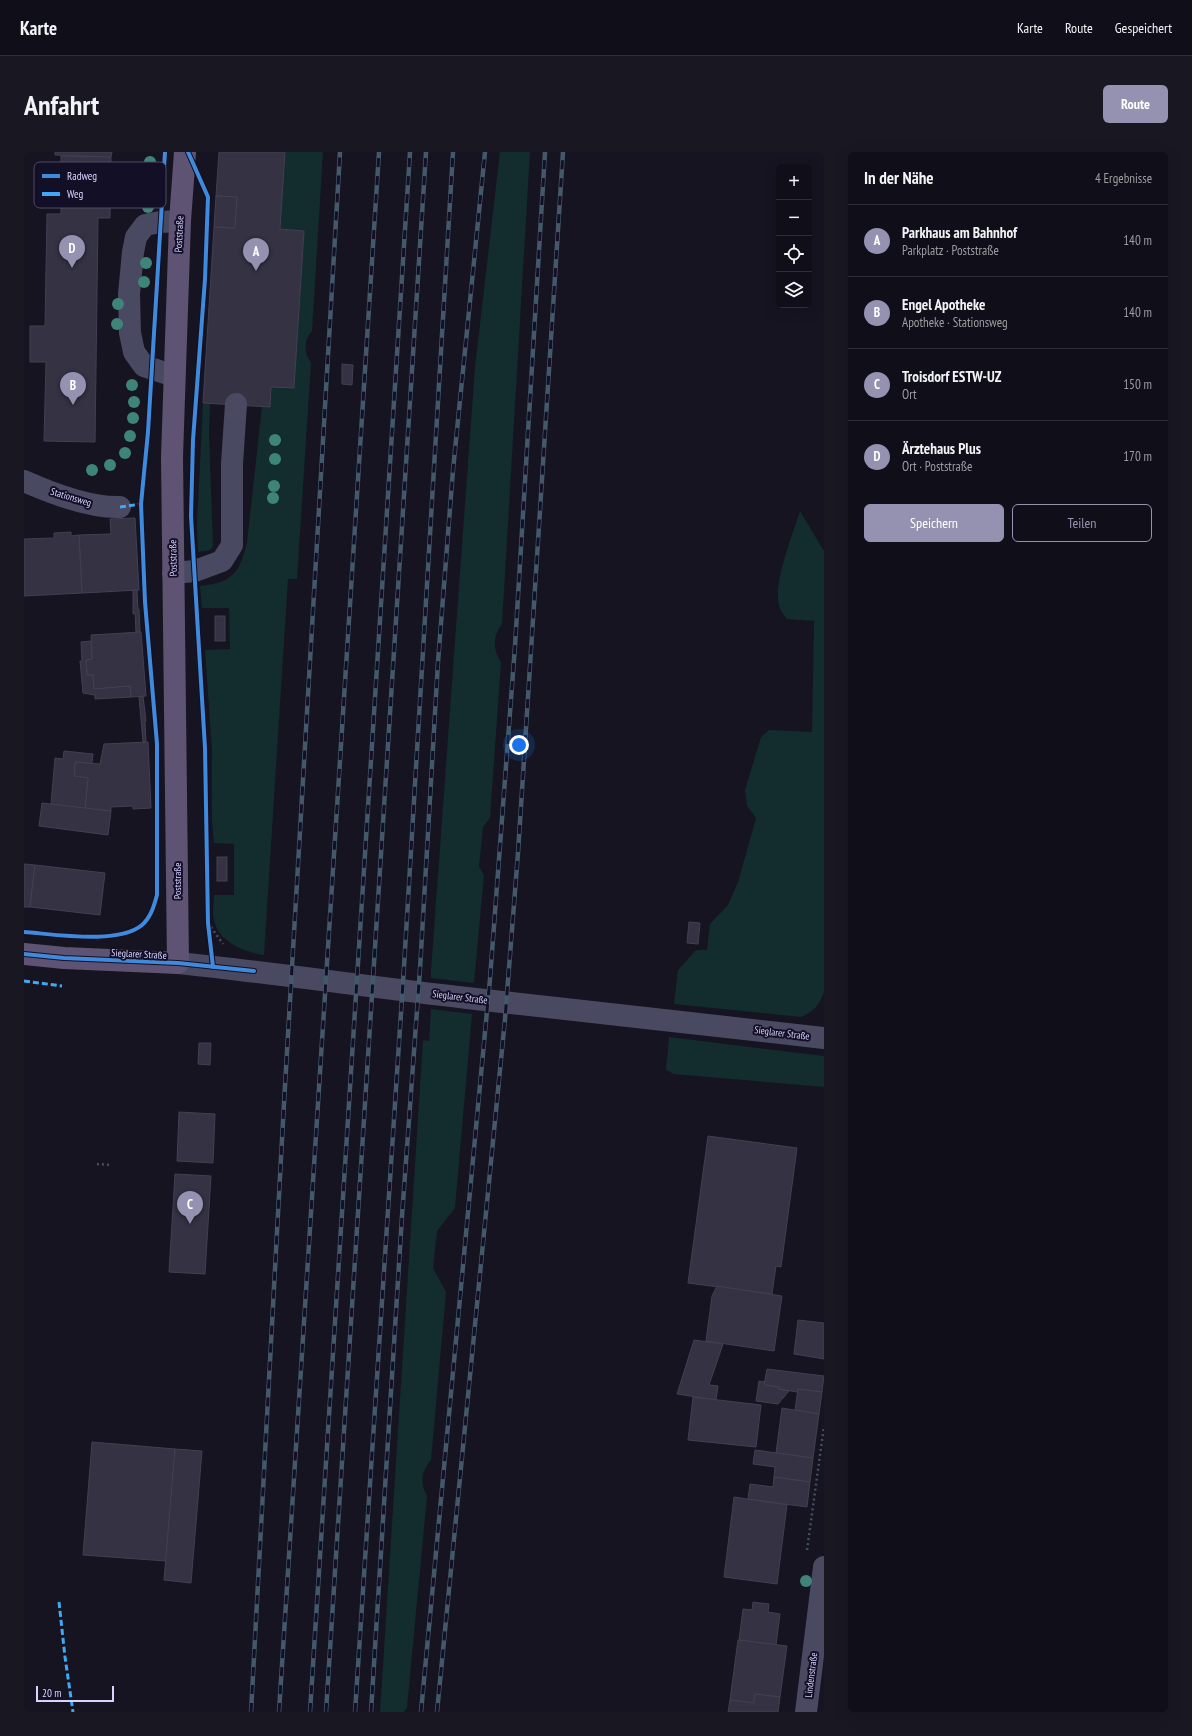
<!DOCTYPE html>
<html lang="de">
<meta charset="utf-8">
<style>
:root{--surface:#100f19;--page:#191822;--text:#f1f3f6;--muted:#9c9ca2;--line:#302f38;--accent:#9591b1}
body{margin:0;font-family:"PT Sans Narrow",sans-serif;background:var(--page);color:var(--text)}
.controls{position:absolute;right:12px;top:12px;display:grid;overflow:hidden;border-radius:6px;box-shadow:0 4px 16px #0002}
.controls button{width:36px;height:36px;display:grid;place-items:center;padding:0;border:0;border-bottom:1px solid var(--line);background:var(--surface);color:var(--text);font:20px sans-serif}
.scale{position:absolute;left:12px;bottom:10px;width:78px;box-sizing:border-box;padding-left:4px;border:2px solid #d9d4ff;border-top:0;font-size:11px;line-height:14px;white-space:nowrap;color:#d9d4ff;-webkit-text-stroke:3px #130f26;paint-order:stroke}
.you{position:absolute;left:495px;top:593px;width:14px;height:14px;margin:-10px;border:3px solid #fff;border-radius:50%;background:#1a73e8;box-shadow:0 0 0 6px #1a73e833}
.badge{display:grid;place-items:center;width:26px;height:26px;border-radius:50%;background:var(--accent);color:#fff;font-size:13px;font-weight:700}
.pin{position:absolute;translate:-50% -33px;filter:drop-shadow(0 1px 2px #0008)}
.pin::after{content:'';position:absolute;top:21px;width:14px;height:12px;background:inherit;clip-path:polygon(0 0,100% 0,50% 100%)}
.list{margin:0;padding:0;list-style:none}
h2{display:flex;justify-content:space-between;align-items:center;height:52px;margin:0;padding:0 16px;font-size:17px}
h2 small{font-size:13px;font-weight:400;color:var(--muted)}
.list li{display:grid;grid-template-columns:26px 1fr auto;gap:12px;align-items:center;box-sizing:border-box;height:72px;padding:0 16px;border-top:1px solid var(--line)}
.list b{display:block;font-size:15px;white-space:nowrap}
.list p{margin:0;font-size:13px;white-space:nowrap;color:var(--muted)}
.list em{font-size:13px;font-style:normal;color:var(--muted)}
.actions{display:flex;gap:8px;padding:12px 16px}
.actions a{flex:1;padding:9px 0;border:1px solid var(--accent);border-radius:6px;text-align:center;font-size:14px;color:var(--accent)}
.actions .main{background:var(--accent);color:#fff}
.icon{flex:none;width:22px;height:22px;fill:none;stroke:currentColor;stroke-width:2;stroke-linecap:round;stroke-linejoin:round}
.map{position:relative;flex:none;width:800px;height:1560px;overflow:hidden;border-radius:6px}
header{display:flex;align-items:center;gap:24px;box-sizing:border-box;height:56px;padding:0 20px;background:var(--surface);border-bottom:1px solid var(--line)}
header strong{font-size:19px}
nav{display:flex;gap:22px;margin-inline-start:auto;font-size:14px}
.intro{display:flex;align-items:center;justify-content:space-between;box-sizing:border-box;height:96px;padding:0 24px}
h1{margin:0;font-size:28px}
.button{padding:10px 18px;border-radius:6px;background:var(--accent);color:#fff;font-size:14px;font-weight:700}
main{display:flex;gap:24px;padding:0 24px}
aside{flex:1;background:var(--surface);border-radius:6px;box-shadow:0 4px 16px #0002}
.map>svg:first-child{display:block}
</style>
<header>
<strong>Karte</strong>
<nav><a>Karte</a><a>Route</a><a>Gespeichert</a></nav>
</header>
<div class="intro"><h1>Anfahrt</h1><a class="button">Route</a></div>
<main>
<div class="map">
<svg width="800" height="1560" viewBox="0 0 800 1560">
<rect width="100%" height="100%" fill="#161421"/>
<g fill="#132c2d">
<path d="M261 0H299L288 179C279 189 280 200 287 211L273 427H264L240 803C217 799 191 789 189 762 189 756 190 749 190 743H210V692L190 691 188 669V599L181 498 206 497 205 456H178L176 434C208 431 216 421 223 390L238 254 246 255 247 235H270L280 79 256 77Z"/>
<path d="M476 0H506L478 472C469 484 468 497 477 510L466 666 459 675 455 715 460 723 450 831 407 826V819L451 215Z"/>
<polygon points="179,251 186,251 185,281 189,394 186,398 174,400 173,372"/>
<path d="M776 359 800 399V840C796 853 789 860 777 865L650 852 654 818 672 798H683L686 772 704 753 714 730 732 666 723 654 721 638 737 585 745 578 788 580 790 469 763 467C760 463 757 460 756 456 747 435 769 382 776 359Z"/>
<path d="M407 857 448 862 431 1056 413 1079 409 1116 422 1140 407 1308C397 1320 396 1331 403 1344L383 1556 380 1560H356L399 888 405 889Z"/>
<polygon points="645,885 800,904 800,935 650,922 642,918"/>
</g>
<g fill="#343243" stroke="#433f54">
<polygon points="31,0 88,0 87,5 31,3"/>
<polygon points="195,0 261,0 256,77 280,79 270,236 247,235 246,255 179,251 190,75 211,76 213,45 192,44"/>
<polygon points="37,4 87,5 86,66 74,66 71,290 20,289 22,210 6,210 6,174 21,174 23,62 37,62"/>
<polygon points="192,44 213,45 211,76 190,75"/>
<polygon points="318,212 329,213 328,233 318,232"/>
<polygon points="111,366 115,438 58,441 55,383 87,382 86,367"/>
<polygon points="47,380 47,384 55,383 58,441 0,444 0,387 30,386 30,381"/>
<polygon points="109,438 113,438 114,457 115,457 116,480 112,480 111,461 109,462"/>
<rect x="191" y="464" width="10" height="25"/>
<polygon points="117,480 122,544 107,545 106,534 70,537 69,523 63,523 62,508 68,507 67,483"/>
<polygon points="67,489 68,507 62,508 63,523 69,523 70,537 106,534 107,545 71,547 71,543 59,541 56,509 58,509 57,490"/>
<polygon points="119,544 122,569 121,569 122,590 119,590 115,545"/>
<polygon points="124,590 127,656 109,657 109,654 87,655 87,659 61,657 64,626 50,624 51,610 76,612 80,592"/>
<polygon points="40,599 69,602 68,611 51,610 50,624 64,626 61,657 27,652 31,606 39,607"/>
<polygon points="18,651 87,659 84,683 15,674"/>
<rect x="193" y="705" width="10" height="24"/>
<polygon points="0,712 11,713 6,755 0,755"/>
<polygon points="11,713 81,721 76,763 6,755"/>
<polygon points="665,770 676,771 674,792 663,791"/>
<polygon points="175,891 187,891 186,913 174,912"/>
<polygon points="155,960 191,962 189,1011 153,1009"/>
<polygon points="684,984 773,996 757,1115 752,1114 748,1142 664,1131"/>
<polygon points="151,1022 187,1024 181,1122 145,1120"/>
<polygon points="693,1134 758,1144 750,1199 682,1189 688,1144"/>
<polygon points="774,1168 800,1171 800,1207 770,1202"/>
<polygon points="670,1188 699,1192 685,1233 694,1234 692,1248 653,1242"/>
<polygon points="743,1217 800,1224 798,1240 774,1237 773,1240 755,1237 755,1235 740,1233"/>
<polygon points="735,1229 741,1230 740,1233 755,1235 755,1237 765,1239 754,1252 732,1249"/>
<polygon points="774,1237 798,1240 795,1262 771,1258"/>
<polygon points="669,1245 737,1253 732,1295 664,1288"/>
<polygon points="758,1256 795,1262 789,1306 752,1301"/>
<polygon points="68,1290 151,1297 142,1409 59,1403"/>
<polygon points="151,1297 178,1299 167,1431 140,1428"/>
<polygon points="731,1298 789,1306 786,1330 750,1325 751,1315 729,1312"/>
<polygon points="750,1325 786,1330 783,1355 724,1347 726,1332 749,1335"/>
<polygon points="710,1345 763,1353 753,1432 700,1425"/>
<polygon points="729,1450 745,1452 744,1460 756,1462 752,1493 715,1488 719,1457 728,1458"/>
<polygon points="714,1488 763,1494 756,1545 731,1542 730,1551 706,1548"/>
<polygon points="731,1542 756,1545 754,1560 704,1560 706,1548 730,1551"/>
</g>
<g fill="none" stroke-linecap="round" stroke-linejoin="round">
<g stroke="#44505f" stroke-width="2.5" stroke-dasharray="2 3" stroke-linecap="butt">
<polyline points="184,771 199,792"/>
<polyline points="73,1012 87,1013"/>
<polyline points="783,1398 800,1274"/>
</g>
<g stroke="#4a4962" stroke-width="22">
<polyline points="150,224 120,214 110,200 106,181 105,142 109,100 112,85 121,73 136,70 156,69"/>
<path d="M0 329C27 341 66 356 96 355"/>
<polyline points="149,421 171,419 198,409 208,393 208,312 212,252"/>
<path d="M154 811C250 821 346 835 443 846 562 860 681 872 800 886"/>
<polyline points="782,1560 800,1415"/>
</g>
<polyline stroke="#5e5373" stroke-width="22" points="0,802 40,806 154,811 148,305 156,69 161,0"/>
<defs>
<g id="rail">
<polyline points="227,1560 260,951 316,0"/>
<polyline points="255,1560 355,0"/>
<polyline points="286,1560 386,0"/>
<polyline points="302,1560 402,0"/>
<polyline points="331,1560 380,815 429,0"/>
<polyline points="347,1560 378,1064 396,817 414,510 429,318 461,0"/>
<polyline points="397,1560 466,827 491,494 521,0"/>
<polyline points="413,1560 481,867 494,701 539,0"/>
</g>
</defs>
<use href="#rail" stroke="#43596b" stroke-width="4.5"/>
<use href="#rail" stroke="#130f26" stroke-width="3" stroke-dasharray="9" stroke-linecap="butt"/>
<g stroke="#3fa9f5" stroke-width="3" stroke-dasharray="6 3" stroke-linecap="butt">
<polyline points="96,355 117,352"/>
<polyline points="0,829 38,834"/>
<polyline points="35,1450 41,1505 49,1560"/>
</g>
<defs>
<g id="cycleway">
<polyline points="164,0 184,45 181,127 169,288 167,364 181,596 184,771 189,815"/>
<path d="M0 780C30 782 94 793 118 773 127 765 130 754 133 743V592L121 450 117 352 124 280 141 0"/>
<polyline points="0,802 40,806 154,811 230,819"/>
</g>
</defs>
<use href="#cycleway" stroke="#130f26" stroke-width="6"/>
<use href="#cycleway" stroke="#408adc" stroke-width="4"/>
</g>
<g fill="#3e8478">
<circle cx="126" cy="10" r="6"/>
<circle cx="124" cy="55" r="6"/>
<circle cx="122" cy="111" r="6"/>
<circle cx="120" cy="130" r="6"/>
<circle cx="94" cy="152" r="6"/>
<circle cx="93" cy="172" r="6"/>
<circle cx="108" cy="233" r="6"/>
<circle cx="110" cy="250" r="6"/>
<circle cx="109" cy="266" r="6"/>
<circle cx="106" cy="284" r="6"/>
<circle cx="251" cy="288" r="6"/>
<circle cx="101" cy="301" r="6"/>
<circle cx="251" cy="307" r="6"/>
<circle cx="86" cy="313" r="6"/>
<circle cx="68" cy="318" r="6"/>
<circle cx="250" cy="334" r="6"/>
<circle cx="249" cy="346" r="6"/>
<circle cx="782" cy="1429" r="6"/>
</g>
<g text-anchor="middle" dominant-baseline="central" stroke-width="4" stroke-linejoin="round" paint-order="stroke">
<g font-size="10" fill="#d9d4ff" stroke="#130f26">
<text transform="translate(155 82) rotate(-87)">Poststraße</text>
<text transform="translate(47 345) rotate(17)">Stationsweg</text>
<text transform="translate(149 406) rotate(-91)">Poststraße</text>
<text transform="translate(153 729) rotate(-90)">Poststraße</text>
<text transform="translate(115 802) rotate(3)">Sieglarer Straße</text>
<text transform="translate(436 845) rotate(7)">Sieglarer Straße</text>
<text transform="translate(758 881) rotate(7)">Sieglarer Straße</text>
<text transform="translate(787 1523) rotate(-83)">Lindenstraße</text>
</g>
</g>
<rect x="10" y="10" width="132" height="46" rx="6" fill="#130f26" stroke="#4e4a67" stroke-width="1"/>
<rect x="18" y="22" width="18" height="4" fill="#408adc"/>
<rect x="18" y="40" width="18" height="4" fill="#3fa9f5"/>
<g font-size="11" fill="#d9d4ff">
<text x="43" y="28">Radweg</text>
<text x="43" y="46">Weg</text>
</g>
</svg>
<div class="controls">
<button>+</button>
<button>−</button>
<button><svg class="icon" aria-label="locate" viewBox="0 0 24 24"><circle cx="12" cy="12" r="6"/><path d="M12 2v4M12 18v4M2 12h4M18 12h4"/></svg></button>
<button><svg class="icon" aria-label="layers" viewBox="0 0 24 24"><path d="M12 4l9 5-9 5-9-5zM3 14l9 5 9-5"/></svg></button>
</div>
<div class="scale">20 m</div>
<div class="you"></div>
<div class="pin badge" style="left:232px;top:119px">A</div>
<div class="pin badge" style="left:49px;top:253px">B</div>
<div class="pin badge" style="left:166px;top:1072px">C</div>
<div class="pin badge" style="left:48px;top:116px">D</div>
</div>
<aside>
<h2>In der Nähe<small>4 Ergebnisse</small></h2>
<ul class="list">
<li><span class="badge">A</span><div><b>Parkhaus am Bahnhof</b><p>Parkplatz · Poststraße</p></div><em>140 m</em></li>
<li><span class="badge">B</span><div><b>Engel Apotheke</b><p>Apotheke · Stationsweg</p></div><em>140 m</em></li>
<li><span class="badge">C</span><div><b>Troisdorf ESTW-UZ</b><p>Ort</p></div><em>150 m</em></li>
<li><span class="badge">D</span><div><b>Ärztehaus Plus</b><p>Ort · Poststraße</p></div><em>170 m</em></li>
</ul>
<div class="actions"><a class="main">Speichern</a><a>Teilen</a></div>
</aside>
</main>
